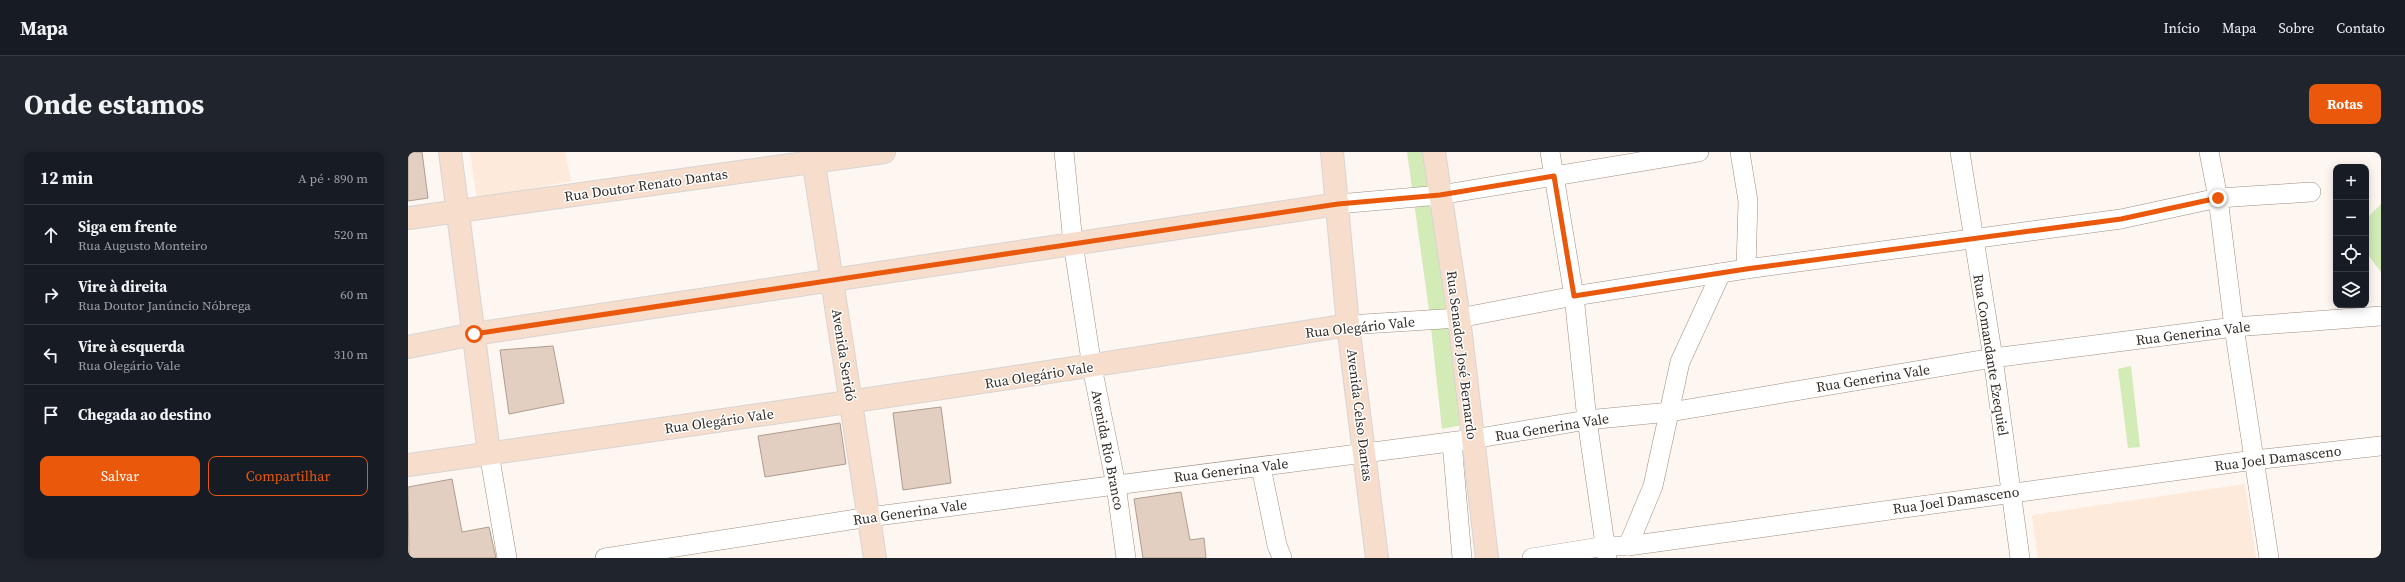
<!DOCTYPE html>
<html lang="pt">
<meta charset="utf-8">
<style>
:root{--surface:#171b24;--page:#20242c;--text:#f1f3f6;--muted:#9ea1a6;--line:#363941;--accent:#ea580c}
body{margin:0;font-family:"Source Serif 4",serif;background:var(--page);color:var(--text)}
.controls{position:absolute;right:12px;top:12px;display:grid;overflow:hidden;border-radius:8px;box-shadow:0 2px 10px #0003}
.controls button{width:36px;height:36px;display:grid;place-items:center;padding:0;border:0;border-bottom:1px solid var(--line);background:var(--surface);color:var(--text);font:20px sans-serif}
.stop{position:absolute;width:12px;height:12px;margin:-9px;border:3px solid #ea580c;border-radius:50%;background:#fff}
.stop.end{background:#ea580c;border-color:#fff;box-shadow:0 1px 4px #0008}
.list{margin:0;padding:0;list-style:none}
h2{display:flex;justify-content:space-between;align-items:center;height:52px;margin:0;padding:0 16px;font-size:17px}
h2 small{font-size:13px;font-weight:400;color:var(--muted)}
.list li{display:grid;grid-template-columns:26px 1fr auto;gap:12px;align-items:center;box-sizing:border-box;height:60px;padding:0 16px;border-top:1px solid var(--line)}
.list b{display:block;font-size:15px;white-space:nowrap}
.list p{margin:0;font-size:13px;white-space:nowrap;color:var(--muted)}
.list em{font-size:13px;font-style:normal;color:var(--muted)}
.actions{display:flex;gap:8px;padding:12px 16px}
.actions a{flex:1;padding:9px 0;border:1px solid var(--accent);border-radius:8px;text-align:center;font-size:14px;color:var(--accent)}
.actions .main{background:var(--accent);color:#fff}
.icon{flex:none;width:22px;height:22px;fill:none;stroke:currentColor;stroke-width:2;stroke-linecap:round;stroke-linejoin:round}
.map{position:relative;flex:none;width:1973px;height:406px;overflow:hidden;border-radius:8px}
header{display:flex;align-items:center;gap:24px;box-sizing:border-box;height:56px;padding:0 20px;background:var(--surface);border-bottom:1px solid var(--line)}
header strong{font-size:19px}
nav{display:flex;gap:22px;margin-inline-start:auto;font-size:14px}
.intro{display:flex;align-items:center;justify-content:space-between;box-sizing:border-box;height:96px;padding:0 24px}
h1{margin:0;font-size:28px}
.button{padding:10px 18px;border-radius:8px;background:var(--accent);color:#fff;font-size:14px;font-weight:700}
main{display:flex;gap:24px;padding:0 24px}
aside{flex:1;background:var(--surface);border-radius:8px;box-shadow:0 2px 10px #0003}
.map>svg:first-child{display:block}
</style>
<header>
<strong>Mapa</strong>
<nav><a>Início</a><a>Mapa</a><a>Sobre</a><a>Contato</a></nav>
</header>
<div class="intro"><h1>Onde estamos</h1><a class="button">Rotas</a></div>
<main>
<aside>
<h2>12 min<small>A pé · 890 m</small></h2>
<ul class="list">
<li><svg class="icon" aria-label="ahead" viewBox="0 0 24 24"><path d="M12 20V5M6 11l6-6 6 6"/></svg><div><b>Siga em frente</b><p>Rua Augusto Monteiro</p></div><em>520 m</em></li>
<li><svg class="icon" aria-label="right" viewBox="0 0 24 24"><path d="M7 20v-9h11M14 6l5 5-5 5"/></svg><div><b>Vire à direita</b><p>Rua Doutor Janúncio Nóbrega</p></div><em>60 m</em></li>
<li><svg class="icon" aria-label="left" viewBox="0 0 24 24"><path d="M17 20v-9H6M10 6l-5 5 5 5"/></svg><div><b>Vire à esquerda</b><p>Rua Olegário Vale</p></div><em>310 m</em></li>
<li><svg class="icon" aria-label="arrive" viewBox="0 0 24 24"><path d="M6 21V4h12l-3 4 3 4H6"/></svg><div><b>Chegada ao destino</b></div></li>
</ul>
<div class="actions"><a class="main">Salvar</a><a>Compartilhar</a></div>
</aside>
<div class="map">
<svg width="1973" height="406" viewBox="0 0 1973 406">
<rect width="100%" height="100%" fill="#fef6f1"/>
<g fill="#fdeada">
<polygon points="62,0 157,0 163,29 69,47"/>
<polygon points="1837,332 1848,406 1630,406 1624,363"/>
</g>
<g fill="#d3ebb6">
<polygon points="999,0 1024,0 1060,272 1034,277 1021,158"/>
<polygon points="1973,52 1973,120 1958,100 1958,67"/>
<polygon points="1723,214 1732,295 1720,296 1710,217"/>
</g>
<g fill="#e2cfc1" stroke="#ae9d8f">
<polygon points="0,0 14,0 20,46 0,49"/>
<polygon points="145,194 156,251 101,262 92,198"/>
<polygon points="533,255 543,331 495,338 485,261"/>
<polygon points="432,271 438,312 357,325 350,284"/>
<polygon points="44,327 54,380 81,375 88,406 1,406 0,335"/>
<polygon points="773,340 782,388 796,386 798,406 735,406 726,347"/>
</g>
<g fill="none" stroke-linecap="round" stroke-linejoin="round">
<defs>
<g id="minor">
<polyline points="656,0 665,91 684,215 708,333 718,406"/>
<polyline points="1142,0 1166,144 1179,268 1199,406"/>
<polyline points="1332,0 1340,49 1338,117"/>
<polyline points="1552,0 1585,206 1612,406"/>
<polyline points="1801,0 1810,46 1826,175 1861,406"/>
<polyline points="930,52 1032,43 1291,0"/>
<polyline points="940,173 1051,166 1166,144 1338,117 1713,67 1810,46 1903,40"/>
<polyline points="1044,290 1054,406"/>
<polyline points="81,301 99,406"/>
<polyline points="853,315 869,393 874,406"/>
<polyline points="1220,394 1245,334 1272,210 1313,121"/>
<polyline points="197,406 461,365 1065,287 1179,268 1262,260 1585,206 1826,175 1973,164"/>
<polyline points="1124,406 1198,394 1220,394 1846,308 1973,294"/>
</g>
<g id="major">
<polyline points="42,0 81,301"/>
<polyline points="404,0 467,406"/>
<polyline points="924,0 940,173 969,406"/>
<polyline points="1026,0 1051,166 1079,406"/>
<polyline points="0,66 476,0"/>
<polyline points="0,195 66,182 930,52"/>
<path d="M0 313C314 269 627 224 940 173"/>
</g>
</defs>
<use href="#minor" stroke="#9f8d80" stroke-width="20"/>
<use href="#major" stroke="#d6d5d4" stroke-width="24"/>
<use href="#minor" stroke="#fff" stroke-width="19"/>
<use href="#major" stroke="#f7ddcb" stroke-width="22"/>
</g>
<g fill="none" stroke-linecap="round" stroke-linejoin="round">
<polyline stroke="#ea580c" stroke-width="5" points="66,182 930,52 1032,43 1146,24 1166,144 1338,117 1713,67 1810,46"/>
</g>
<g text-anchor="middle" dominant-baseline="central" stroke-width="3" stroke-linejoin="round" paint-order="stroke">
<g font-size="14" fill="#332c27" stroke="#fff">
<text transform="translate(238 33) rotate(-8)">Rua Doutor Renato Dantas</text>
<text transform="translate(952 175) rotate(-6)">Rua Olegário Vale</text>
<text transform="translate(1785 181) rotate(-7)">Rua Generina Vale</text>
<text transform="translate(436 203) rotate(81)">Avenida Seridó</text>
<text transform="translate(1054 203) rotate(83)">Rua Senador José Bernardo</text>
<text transform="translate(1583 203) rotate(81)">Rua Comandante Ezequiel</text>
<text transform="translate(631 223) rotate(-9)">Rua Olegário Vale</text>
<text transform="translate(1465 226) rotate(-9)">Rua Generina Vale</text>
<text transform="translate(952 263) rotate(83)">Avenida Celso Dantas</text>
<text transform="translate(311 269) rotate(-8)">Rua Olegário Vale</text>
<text transform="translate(1144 275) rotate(-9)">Rua Generina Vale</text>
<text transform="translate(700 298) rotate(79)">Avenida Rio Branco</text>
<text transform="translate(1870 306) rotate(-7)">Rua Joel Damasceno</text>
<text transform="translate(823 318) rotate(-7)">Rua Generina Vale</text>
<text transform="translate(1548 348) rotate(-8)">Rua Joel Damasceno</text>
<text transform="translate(502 360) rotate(-8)">Rua Generina Vale</text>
</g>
</g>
</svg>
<div class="controls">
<button>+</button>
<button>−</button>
<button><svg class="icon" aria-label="locate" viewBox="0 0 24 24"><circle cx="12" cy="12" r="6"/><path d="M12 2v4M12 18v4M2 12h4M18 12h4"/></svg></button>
<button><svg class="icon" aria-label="layers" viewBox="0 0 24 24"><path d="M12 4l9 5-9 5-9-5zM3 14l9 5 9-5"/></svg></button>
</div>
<div class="stop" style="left:66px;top:182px"></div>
<div class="stop end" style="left:1810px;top:46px"></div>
</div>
</main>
